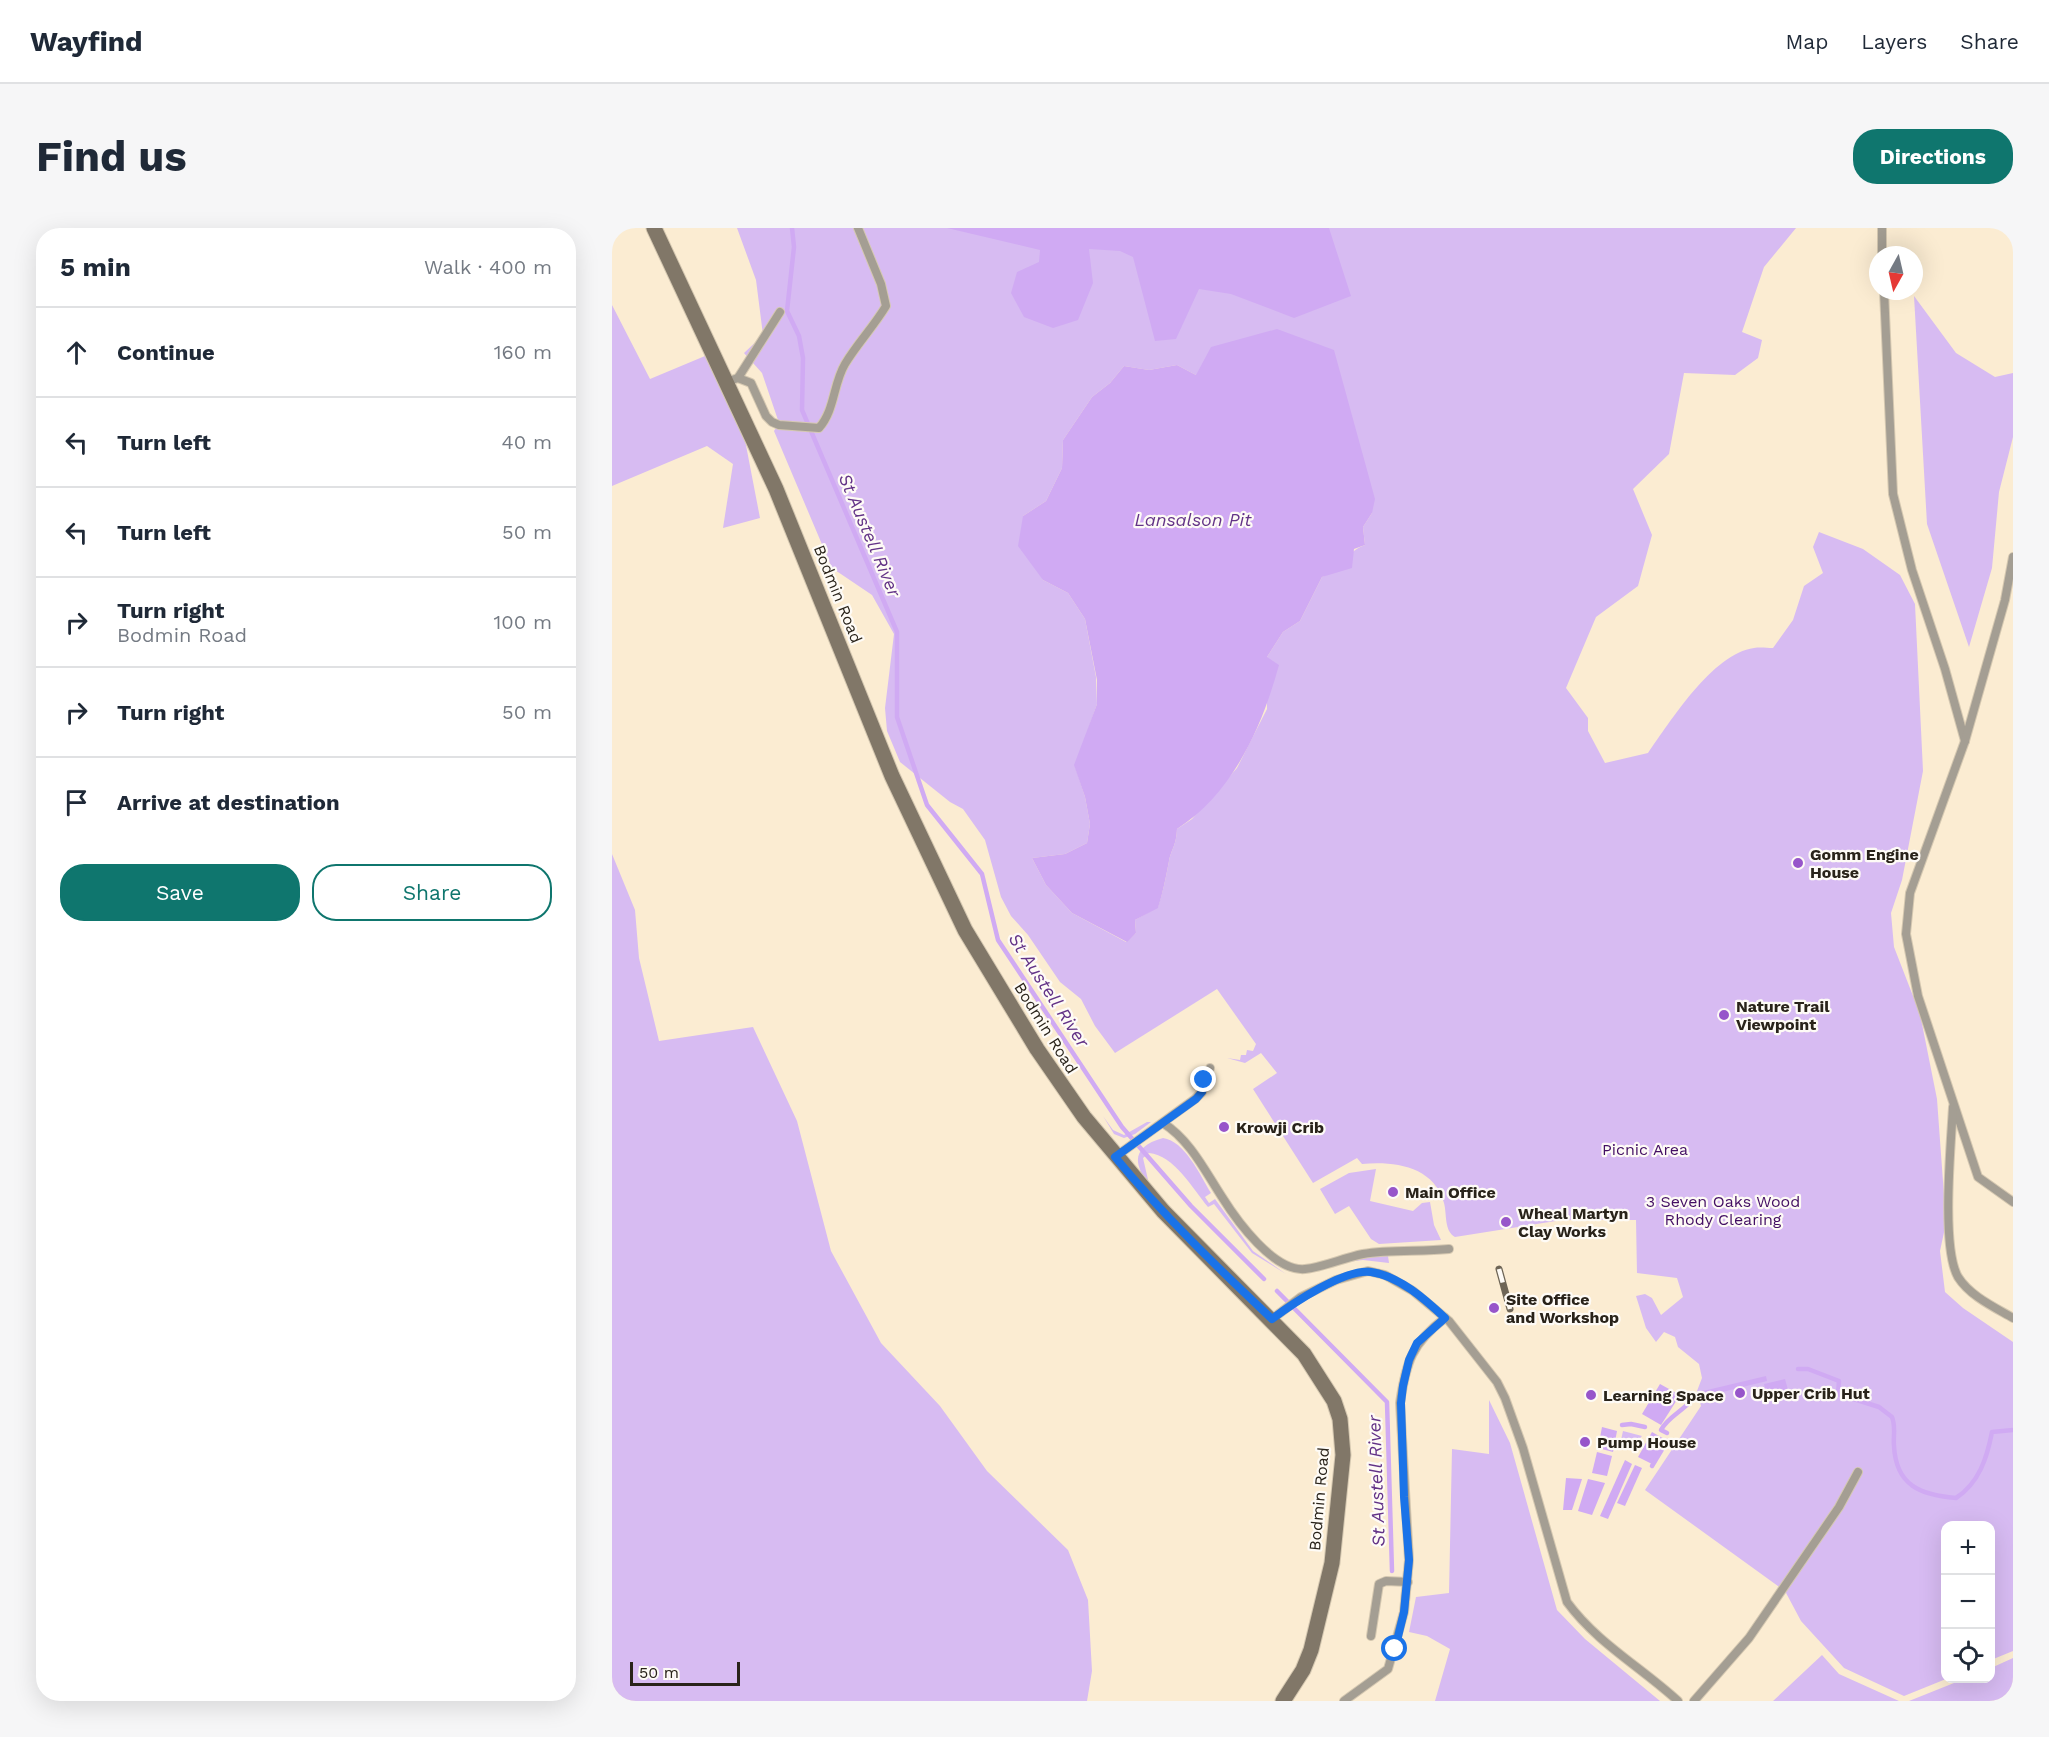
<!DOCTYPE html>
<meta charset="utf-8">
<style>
:root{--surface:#fff;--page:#f6f6f7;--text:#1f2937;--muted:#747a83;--line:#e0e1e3;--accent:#0f766e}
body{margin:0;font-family:"Work Sans",sans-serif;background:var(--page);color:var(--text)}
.controls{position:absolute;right:18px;bottom:18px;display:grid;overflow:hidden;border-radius:12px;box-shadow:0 6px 24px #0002}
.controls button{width:54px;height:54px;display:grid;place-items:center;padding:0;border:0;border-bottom:2px solid var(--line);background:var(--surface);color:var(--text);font:30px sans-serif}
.compass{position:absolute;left:1257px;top:18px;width:54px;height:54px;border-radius:50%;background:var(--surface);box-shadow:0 6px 24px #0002;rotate:188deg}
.scale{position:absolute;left:18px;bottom:15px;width:110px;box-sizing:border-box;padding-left:6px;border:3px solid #29231a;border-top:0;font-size:16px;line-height:21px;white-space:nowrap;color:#29231a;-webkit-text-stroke:4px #fefbf6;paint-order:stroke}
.stop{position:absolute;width:18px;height:18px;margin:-14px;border:4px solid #1a73e8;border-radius:50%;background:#fff}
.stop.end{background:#1a73e8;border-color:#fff;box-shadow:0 2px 6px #0008}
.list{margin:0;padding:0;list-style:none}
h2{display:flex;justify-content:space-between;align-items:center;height:78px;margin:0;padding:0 24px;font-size:26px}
h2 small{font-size:20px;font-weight:400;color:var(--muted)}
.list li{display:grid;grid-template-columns:39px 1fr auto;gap:18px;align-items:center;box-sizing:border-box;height:90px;padding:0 24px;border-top:2px solid var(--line)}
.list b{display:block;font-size:22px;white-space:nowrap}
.list p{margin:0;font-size:20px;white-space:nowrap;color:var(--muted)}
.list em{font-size:20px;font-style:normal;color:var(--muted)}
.actions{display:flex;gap:12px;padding:18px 24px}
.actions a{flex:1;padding:14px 0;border:2px solid var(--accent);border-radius:24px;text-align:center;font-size:21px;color:var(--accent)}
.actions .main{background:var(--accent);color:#fff}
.icon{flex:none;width:33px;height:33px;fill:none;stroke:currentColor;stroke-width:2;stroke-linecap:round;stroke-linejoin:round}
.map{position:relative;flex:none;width:1401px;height:1473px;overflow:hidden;border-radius:24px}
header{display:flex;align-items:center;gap:36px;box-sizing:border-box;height:84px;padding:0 30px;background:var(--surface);border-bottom:2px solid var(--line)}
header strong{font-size:28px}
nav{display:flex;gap:33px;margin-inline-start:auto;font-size:21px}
.intro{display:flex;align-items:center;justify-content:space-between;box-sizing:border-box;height:144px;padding:0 36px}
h1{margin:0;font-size:42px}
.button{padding:15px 27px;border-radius:24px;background:var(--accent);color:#fff;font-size:21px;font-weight:700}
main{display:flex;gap:36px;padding:0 36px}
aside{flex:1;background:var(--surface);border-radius:24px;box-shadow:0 6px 24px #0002}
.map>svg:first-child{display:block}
</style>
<header>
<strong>Wayfind</strong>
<nav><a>Map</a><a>Layers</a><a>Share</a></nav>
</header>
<div class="intro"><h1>Find us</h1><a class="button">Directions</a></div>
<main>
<aside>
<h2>5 min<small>Walk · 400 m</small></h2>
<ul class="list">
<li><svg class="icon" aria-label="ahead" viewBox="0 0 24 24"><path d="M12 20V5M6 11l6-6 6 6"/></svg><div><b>Continue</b></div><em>160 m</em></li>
<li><svg class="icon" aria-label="left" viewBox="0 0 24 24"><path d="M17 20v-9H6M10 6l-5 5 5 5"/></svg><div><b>Turn left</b></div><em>40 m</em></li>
<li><svg class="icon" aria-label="left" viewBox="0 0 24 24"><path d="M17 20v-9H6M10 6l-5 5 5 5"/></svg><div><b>Turn left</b></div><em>50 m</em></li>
<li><svg class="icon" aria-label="right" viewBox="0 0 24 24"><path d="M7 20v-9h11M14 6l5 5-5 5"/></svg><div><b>Turn right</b><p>Bodmin Road</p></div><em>100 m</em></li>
<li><svg class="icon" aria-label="right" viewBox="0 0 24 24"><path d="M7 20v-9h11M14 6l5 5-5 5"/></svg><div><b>Turn right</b></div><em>50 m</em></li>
<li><svg class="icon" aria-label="arrive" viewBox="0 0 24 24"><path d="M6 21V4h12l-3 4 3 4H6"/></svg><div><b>Arrive at destination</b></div></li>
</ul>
<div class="actions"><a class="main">Save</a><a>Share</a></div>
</aside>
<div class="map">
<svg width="1401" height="1473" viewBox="0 0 1401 1473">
<rect width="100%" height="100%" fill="#fbecd2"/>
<g fill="#d7bbf2" fill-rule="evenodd">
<path d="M125 0H1184L1152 39 1130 104 1150 112 1146 130 1123 147 1072 145 1057 226 1021 261 1040 307 1026 358 984 389 954 460 976 490V503L993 535 1036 525C1058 494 1101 425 1142 420 1148 419 1155 420 1161 420L1181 392 1192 358 1211 345 1201 319 1207 304 1251 321 1288 347 1303 376 1311 543 1290 652 1279 685 1282 719 1308 786 1325 871 1334 995 1328 1023 1333 1064 1351 1080 1401 1114V1423L1379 1432 1378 1298H1334V1451L1292 1468 1232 1440 1189 1393 1173 1363 1033 1262 1089 1178 1085 1163 1090 1150 1087 1136 1066 1119 1063 1109 1052 1104 1044 1114 1034 1100 1024 1068 1033 1066 1040 1070 1049 1087 1071 1069 1065 1050 1025 1045 1024 992H950L843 1009C832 1003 835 986 832 975 822 938 782 933 750 936L745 930 701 955 641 861 665 845 649 825 633 835 615 830 628 832 629 827H634L635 822 641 823 644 816 605 761 503 825 483 798 469 771 448 754 416 707 399 688 389 669 373 612 351 581 338 574 288 534 275 503 273 480 282 406 260 367 220 340 162 203 167 195 150 145 132 125 151 107 144 52ZM565 137 584 147 760 285 751 299 753 317C733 324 730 342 710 349L688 393 671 404 655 429V481L625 540 580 591 565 601C564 619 560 619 557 633 554 649 551 664 546 679L523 692 524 705 514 714 460 685 434 657 420 630 453 626 475 615 478 596 473 569 463 538 485 476 484 449 473 391 456 365 431 352 411 288 434 273 450 240 451 212 480 169 498 155 512 138 537 142Z"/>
<polygon points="1302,68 1344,125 1383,149 1401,145 1401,209 1387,264 1380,340 1357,419 1315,296"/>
<polygon points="0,77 38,151 93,128 132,207 148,290 111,300 121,236 95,218 0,258"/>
<polygon points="0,626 23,682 27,730 47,813 141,799 185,893 219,1023 269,1115 328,1178 375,1243 456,1322 476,1372 480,1443 475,1473 0,1473"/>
<polygon points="491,888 501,902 512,907 535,894 539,894 523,906 512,910 502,906"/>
<path d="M551 910C573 913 588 947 599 965L593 969 597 975 603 971 641 1023 674 1046 640 1025 602 976 596 979C581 961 562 927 537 925L531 930 537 956C520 935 521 918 551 910Z"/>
<polygon points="764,941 758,973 801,983 810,975 818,974 822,997 829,1012 767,1016 759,1011 737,978 723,986 708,961 737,945"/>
<polygon points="773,1027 776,1028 777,1035 751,1032 735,1034 737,1031"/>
<polygon points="877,1172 898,1215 945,1382 973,1411 1048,1473 823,1473 838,1421 815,1408 797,1404 804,1369 837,1365 840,1221 877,1226"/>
<polygon points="1011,1203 1030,1208 1020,1219 1007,1221"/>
<polygon points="1210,1427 1227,1446 1287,1473 1161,1473"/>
<polygon points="1401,1430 1401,1473 1297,1473 1352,1451 1378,1450 1379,1440"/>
</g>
<g fill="#d0aaf3">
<polygon points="335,0 717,0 739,68 682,90 619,66 587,61 564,111 543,113 521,29 508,23 477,21 481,55 466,92 441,100 412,89 399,65 405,44 427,34 428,22"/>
<path d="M665 101 722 122 763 271 760 285 751 299 753 317 742 321 740 340 710 349 688 393 671 404 655 429 667 437C650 499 621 565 565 601 564 619 560 619 557 633 554 649 551 664 546 680L523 692 524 705 515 714 460 685 434 657 420 630 453 626 475 615 478 596 473 569 462 537 485 476V452L473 391 456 365 431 352 406 318 411 288 434 273 450 240 451 212 480 169 498 155 512 138 537 142 565 137 584 147 599 119Z"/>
<polygon points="1154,1148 1155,1153 1094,1168 1091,1163"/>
<polygon points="1173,1151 1176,1162 1155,1168 1152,1156"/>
<polygon points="1048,1156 1068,1167 1049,1197 1030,1186"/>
<polygon points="990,1199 1005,1203 1001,1224 986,1220"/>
<polygon points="1040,1204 1054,1212 1040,1236 1026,1229"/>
<polygon points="985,1224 1000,1228 995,1248 980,1245"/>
<polygon points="1013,1232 1020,1236 996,1291 988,1288"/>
<polygon points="1023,1237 1030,1240 1013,1278 1005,1275"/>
<polygon points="954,1250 970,1251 960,1282 951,1282"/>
<polygon points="976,1251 993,1255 980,1287 966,1283"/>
</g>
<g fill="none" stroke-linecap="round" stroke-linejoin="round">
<g stroke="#d0aaf3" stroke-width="4.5">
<polyline points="180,0 182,19 175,83 187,108 191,130 190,182 285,404 285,489 315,577 370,646 386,712 510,899 579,978 652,1051"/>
<polyline points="665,1063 775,1174 780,1343"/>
<path d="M1186 1141H1196L1227 1153 1226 1166 1267 1179 1280 1189C1284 1199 1281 1208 1282 1218 1284 1258 1309 1267 1344 1270 1367 1255 1375 1230 1380 1204L1401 1202"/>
<polyline points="1010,1197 1019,1196 1033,1199"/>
<path d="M1055 1205 1049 1202C1055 1190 1069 1184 1079 1173"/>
<polyline points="1040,1238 1055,1213"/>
</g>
<defs>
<g id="service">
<polyline points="1270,0 1270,27"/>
<polyline points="1272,63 1281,266 1300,342 1333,441 1353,513"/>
<polyline points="126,150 168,84"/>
<path d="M114 154 126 150 139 155 154 188 160 194 167 197 207 200C223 182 221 156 233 136 245 116 262 98 274 78L269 56 246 0"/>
<polyline points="1401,329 1393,372 1353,513 1298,665 1294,706 1306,768 1366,949 1401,974"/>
<path d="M1341 879C1339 916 1329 1019 1346 1049 1358 1068 1382 1079 1401 1090"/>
<path d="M551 895C578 912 593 943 610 969 625 993 662 1044 693 1041 712 1039 731 1030 751 1026 778 1021 809 1024 837 1021"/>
<polyline points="503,929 583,871 590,864 598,840"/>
<path d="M660 1091 689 1069 724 1052 756 1043 773 1047 801 1063 837 1093 885 1154 893 1170 911 1220 955 1374C985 1415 1029 1439 1066 1473"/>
<polyline points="759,1408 767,1356 774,1353 796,1354"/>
<path d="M732 1473 776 1441 792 1384 797 1332 788 1175C794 1134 800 1115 833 1090"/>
<polyline points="1082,1473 1137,1410 1227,1279 1246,1244"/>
</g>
<polyline id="secondary" points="42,0 164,261 280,548 353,702 425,821 472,889 551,983 692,1126 722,1173 728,1191 731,1227 720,1335 699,1422 691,1442 671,1473"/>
</defs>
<use href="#service" stroke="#d5c8b1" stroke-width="10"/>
<use href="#secondary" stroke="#d5c8b1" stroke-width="17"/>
<use href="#service" stroke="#a49e93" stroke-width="8"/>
<use href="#secondary" stroke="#817768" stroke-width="15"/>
<defs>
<polyline id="rail" points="887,1041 898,1081"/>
</defs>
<use href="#rail" stroke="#6e6556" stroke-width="7"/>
<use href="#rail" stroke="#fefbf6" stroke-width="4.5" stroke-dasharray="14" stroke-linecap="butt"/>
</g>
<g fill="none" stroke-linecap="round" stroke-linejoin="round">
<path stroke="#1a73e8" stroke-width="8" d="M592 852 590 864 584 871 503 929C551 987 605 1039 660 1091 680 1076 733 1040 759 1044 787 1048 813 1071 833 1090L805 1115 797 1132 791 1158 789 1175 792 1269 797 1332 792 1384 783 1421"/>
</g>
<g fill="#9755ca" stroke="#fefbf6" stroke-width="2">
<circle cx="1186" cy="635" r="6"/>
<circle cx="1112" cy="787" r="6"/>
<circle cx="612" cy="899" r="6"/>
<circle cx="781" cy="964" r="6"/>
<circle cx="894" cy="994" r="6"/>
<circle cx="882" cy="1080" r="6"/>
<circle cx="1128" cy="1165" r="6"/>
<circle cx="979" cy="1167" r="6"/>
<circle cx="973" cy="1214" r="6"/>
</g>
<g text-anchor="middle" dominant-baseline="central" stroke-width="4.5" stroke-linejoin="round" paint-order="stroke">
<g font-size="16" fill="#29231a" stroke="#fefbf6">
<text transform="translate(226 366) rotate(68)">Bodmin Road</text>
<text transform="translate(434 800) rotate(58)">Bodmin Road</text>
<text transform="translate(707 1271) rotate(-85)">Bodmin Road</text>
</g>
<g font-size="16" font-weight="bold" fill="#29231a" stroke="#fefbf6" text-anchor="start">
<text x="1198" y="626">Gomm Engine<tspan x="1198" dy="18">House</tspan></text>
<text x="1124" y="778">Nature Trail<tspan x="1124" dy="18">Viewpoint</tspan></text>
<text x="624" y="899">Krowji Crib</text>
<text x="793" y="964">Main Office</text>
<text x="906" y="985">Wheal Martyn<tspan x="906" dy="18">Clay Works</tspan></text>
<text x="894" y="1071">Site Office<tspan x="894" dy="18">and Workshop</tspan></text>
<text x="1140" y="1165">Upper Crib Hut</text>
<text x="991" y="1167">Learning Space</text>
<text x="985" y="1214">Pump House</text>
</g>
<g font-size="16" fill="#430e63" stroke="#fefbf6">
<text x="1033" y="921">Picnic Area</text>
<text x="1111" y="973">3 Seven Oaks Wood<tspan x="1111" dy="18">Rhody Clearing</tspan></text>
</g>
<g font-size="18" font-style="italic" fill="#633387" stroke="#fefbf6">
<text x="581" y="291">Lansalson Pit</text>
<text transform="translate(258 307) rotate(67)">St Austell River</text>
<text transform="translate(437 762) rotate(57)">St Austell River</text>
<text transform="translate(764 1253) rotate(-92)">St Austell River</text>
</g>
</g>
</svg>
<div class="controls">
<button>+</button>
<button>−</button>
<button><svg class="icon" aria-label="locate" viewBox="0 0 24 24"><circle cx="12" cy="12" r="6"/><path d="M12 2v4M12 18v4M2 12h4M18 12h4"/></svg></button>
</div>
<svg class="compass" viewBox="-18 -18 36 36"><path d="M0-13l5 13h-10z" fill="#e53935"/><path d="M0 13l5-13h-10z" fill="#747a83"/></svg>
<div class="scale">50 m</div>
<div class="stop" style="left:783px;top:1421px"></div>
<div class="stop end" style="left:592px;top:852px"></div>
</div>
</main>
